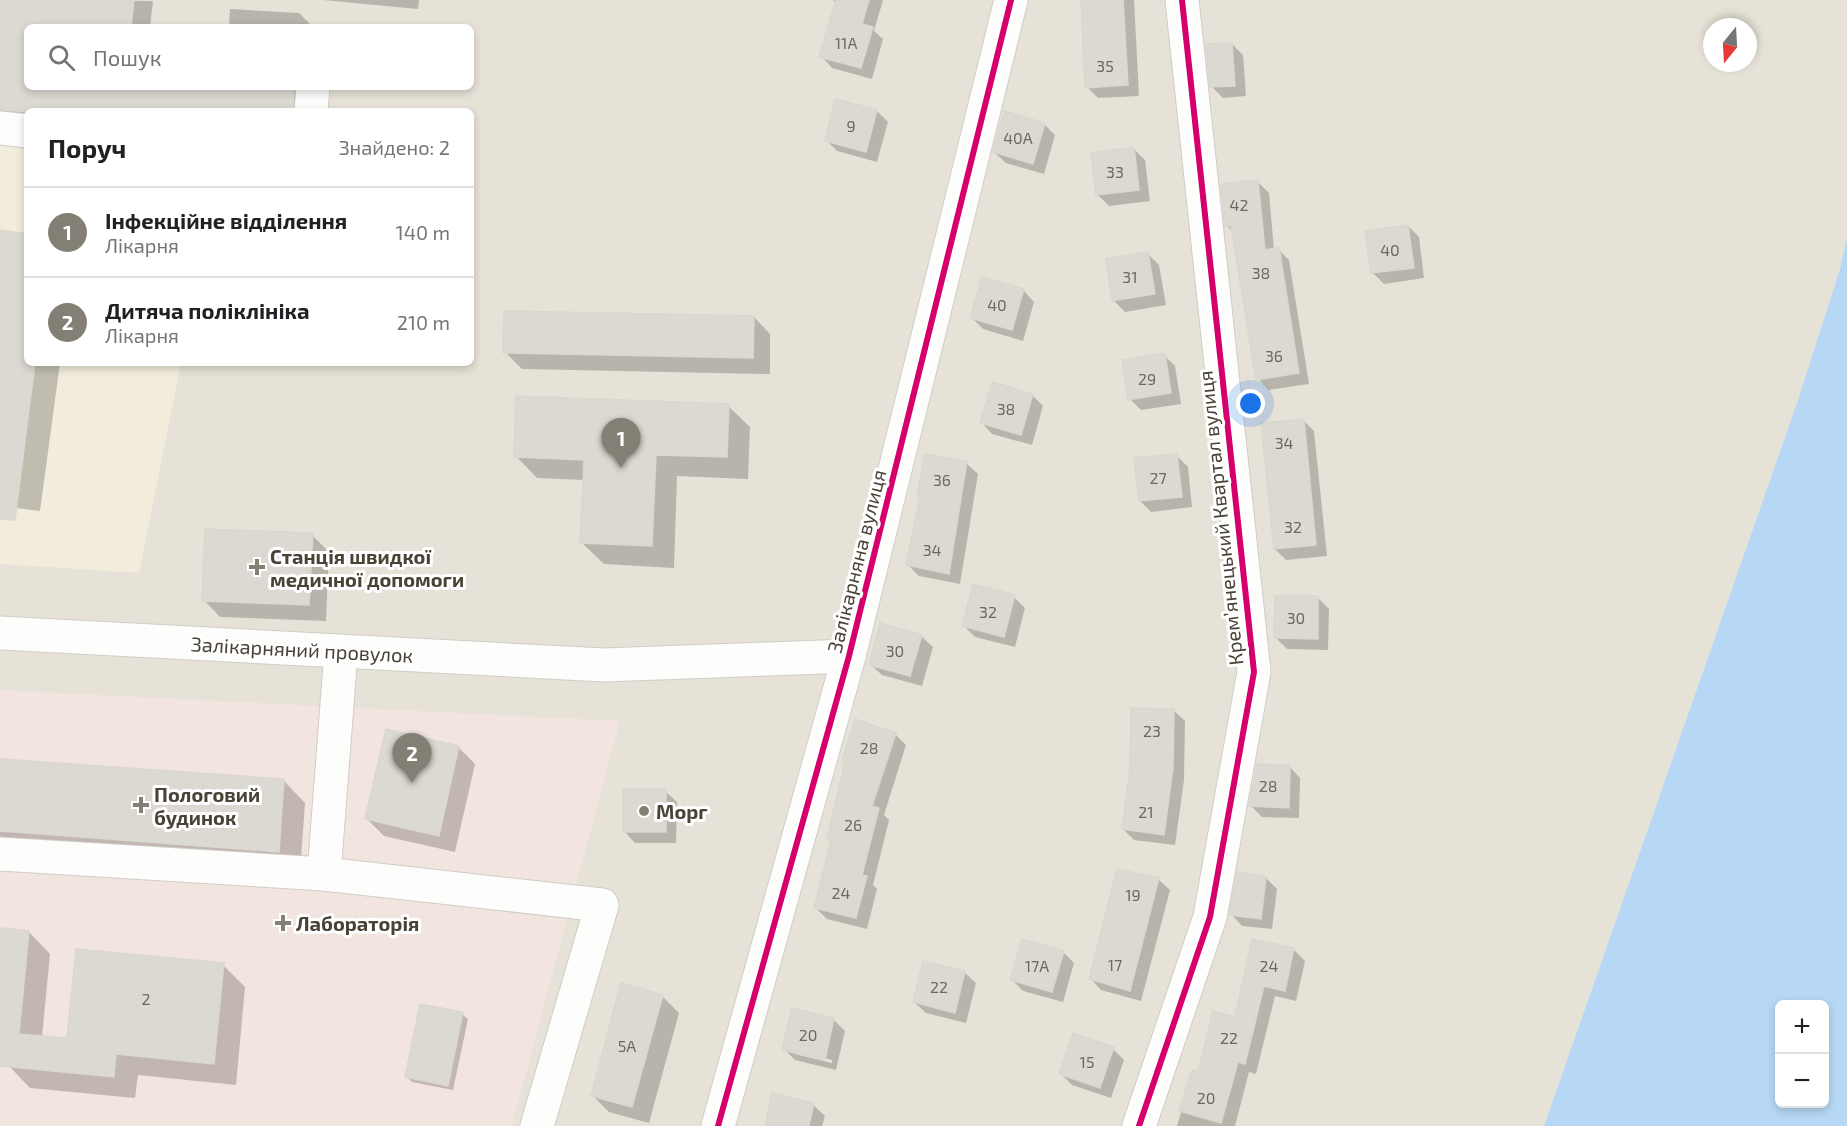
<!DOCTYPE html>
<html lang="uk">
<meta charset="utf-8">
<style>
:root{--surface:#fff;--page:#f6f6f6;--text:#202124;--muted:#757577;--line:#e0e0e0;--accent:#847f74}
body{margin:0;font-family:"Exo 2",sans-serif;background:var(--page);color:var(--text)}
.controls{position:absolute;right:18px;bottom:18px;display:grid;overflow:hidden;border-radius:9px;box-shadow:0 3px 9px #0003}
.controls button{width:54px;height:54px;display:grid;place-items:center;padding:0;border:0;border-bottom:2px solid var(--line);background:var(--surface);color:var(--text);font:30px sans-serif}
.compass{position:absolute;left:1703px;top:18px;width:54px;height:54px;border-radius:50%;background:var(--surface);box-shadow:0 3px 9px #0003;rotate:198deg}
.you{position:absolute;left:1251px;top:404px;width:21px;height:21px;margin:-15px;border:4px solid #fff;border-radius:50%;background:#1a73e8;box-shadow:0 0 0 9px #1a73e833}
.badge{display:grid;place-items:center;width:39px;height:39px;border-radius:50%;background:var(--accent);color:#fff;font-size:20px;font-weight:700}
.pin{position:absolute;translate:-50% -50px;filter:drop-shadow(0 2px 3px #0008)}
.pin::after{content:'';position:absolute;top:32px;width:21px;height:18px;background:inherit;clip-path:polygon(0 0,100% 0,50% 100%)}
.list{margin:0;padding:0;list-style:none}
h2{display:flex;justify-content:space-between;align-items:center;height:78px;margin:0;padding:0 24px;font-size:26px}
h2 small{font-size:20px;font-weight:400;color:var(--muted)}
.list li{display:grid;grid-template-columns:39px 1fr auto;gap:18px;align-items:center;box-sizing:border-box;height:90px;padding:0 24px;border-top:2px solid var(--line)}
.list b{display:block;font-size:22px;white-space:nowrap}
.list p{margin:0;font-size:20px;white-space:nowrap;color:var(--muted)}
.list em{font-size:20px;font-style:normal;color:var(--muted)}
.icon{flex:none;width:33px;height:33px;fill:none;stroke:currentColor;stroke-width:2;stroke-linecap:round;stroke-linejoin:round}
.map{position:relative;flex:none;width:1847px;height:1126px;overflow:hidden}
.search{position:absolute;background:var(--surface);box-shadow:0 3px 9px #0003;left:24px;top:24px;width:450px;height:66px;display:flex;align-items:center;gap:15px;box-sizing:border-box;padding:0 21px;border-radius:9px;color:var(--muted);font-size:22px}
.panel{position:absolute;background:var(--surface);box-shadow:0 3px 9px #0003;left:24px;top:108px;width:450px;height:258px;border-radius:9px}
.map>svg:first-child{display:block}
</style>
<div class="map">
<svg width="1847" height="1126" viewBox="0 0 1847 1126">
<rect width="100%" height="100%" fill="#f2f0ea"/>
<path fill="#e6e2d7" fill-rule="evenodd" d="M0 0H1847V237L1840 269 1797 403 1544 1126H0ZM27 27H471V87H27ZM1712 27H1748V63H1712ZM27 111H471V363H27Z"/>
<polygon fill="#f1ecdb" points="0,143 27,147 27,363 181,363 139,573 0,564"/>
<polygon fill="#f2e4de" points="0,690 620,721 512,1126 0,1126"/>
<path fill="#b6d8f4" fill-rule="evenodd" d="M1847 237V1126H1544L1797 403 1840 269ZM1780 1004H1824V1104H1780Z"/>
<g fill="#0003" fill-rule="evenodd">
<polygon points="0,0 153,1 150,27 27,27 27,87 313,87 312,111 27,111 27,128 0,125"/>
<polygon points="323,0 419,0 418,9"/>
<polygon points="833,0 883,0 874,31 883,39 872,79 832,68 821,56 836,3"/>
<polygon points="1082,0 1134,0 1139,96 1098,98 1087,87"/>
<polygon points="230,9 299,13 313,27 229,27"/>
<polygon points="1232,44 1243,55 1246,96 1223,98 1212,87"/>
<polygon points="877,111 888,122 877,162 837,151 826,140"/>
<polygon points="1044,124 1055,135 1044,174 1006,163 994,152"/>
<polygon points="1134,149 1145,160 1150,201 1109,206 1098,195"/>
<polygon points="1258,182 1269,193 1274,250 1278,249 1289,260 1309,384 1269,390 1258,379 1234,233 1227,226"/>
<polygon points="1408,226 1419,237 1424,278 1384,284 1373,273"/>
<polygon points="0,232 27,235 27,363 60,363 40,511 0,506"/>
<polygon points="1148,254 1159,265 1166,305 1125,312 1114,301 1108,260"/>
<polygon points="1023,290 1034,302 1023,341 983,329 972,318"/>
<polygon points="754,317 770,334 770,374 522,369 505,352"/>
<polygon points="1164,355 1175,366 1181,404 1141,410 1130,399"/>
<polygon points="1032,395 1043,406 1032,445 992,434 981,422"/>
<polygon points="728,406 750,427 748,479 677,476 674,568 604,564 582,543 584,480 537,478 516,456"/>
<polygon points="1303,420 1314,431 1327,556 1286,560 1275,549"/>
<polygon points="1177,456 1188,467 1192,507 1151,512 1140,501"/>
<polygon points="966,463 978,474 960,584 919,576 908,565 922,499 919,496"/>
<polygon points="312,535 329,552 326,621 220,617 204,600"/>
<polygon points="1014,597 1025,608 1015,647 975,637 964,626"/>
<polygon points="1318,598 1329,609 1328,650 1287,649 1276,638"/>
<polygon points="921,636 933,647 922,686 882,675 870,664"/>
<polygon points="1173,710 1185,721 1184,780 1175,845 1134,840 1123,829"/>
<polygon points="895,734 906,745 884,815 889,820 873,885 877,889 867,929 827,919 816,908 832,842 828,839 846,763 843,760"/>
<polygon points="458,747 475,764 455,852 384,836 367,819"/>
<polygon points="0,760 284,781 305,803 300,873 0,844"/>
<polygon points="1289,766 1300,778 1299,818 1262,817 1251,806"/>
<polygon points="665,791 677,802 676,843 635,843 624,831"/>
<polygon points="1266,878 1277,889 1272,929 1242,926 1231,914"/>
<polygon points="1158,879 1170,890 1141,1001 1101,990 1090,978"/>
<polygon points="0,929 29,932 50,954 42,1037 68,1040 223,965 245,987 236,1085 138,1075 135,1098 30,1088 9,1066 0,1050"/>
<polygon points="1294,950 1305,961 1296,1001 1275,996 1256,1074 1249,1072 1235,1126 1177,1126 1193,1072 1200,1074 1236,1018"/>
<polygon points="1063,952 1074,963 1063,1002 1023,991 1012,980"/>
<polygon points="964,972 976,983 966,1023 926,1013 914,1002"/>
<polygon points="662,996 679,1013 649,1123 609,1112 593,1096"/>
<polygon points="462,1014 468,1019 453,1090 412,1082 407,1076"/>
<path d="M834 1020 845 1031 836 1070 795 1060 784 1049ZM795 1051 832 1060V1063L795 1054Z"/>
<polygon points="1113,1049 1124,1060 1111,1098 1072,1085 1061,1074"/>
<polygon points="813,1105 825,1116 822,1126 766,1126"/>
</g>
<g fill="#dcd9d2" stroke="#dad7cf" stroke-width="1.5">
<polygon points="0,0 134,0 131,27 27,27 27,87 294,87 293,111 27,112 0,110"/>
<polygon points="836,0 869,0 862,24 873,27 861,68 819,57"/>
<polygon points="1081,0 1123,0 1128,85 1085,88"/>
<polygon points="1232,43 1235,86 1210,87 1206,44"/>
<polygon points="835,99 877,110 866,152 825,141"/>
<polygon points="1004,111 1045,123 1033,164 993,152"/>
<polygon points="1134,147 1139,190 1096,195 1091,153"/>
<polygon points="1258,180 1265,250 1279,247 1299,373 1256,380 1231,226 1225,227 1221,184"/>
<polygon points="1408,225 1414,268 1371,273 1365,231"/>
<polygon points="0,230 27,234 27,363 35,363 15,520 0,519"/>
<polygon points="1148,252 1155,294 1112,301 1106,259"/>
<polygon points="982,277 1024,289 1012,330 970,318"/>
<polygon points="504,311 754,316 753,358 503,353"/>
<polygon points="1165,353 1171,393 1128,400 1122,360"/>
<polygon points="992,382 1033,394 1021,435 980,423"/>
<polygon points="516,396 729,404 727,457 656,455 652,546 580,543 584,460 514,457"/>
<polygon points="1304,419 1316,545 1274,549 1261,423"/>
<polygon points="925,454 967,461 949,574 906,565 920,497 917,496"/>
<polygon points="1177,454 1182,497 1139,501 1134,458"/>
<polygon points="205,529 313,533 309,605 202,601"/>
<polygon points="973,584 1015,595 1004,637 962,626"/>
<polygon points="1275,596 1318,596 1318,639 1274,638"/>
<polygon points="880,623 922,635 910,676 869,665"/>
<polygon points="1131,708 1174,709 1173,768 1164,835 1122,829 1130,768"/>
<polygon points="855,719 896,733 872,806 879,808 862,875 867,876 856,918 814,908 831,840 827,839 845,762 842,761"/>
<polygon points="386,729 459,746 439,836 365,819"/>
<polygon points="0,759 284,779 279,852 0,831"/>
<polygon points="1257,764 1290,765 1289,808 1249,806"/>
<rect x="623" y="789" width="43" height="43"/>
<polygon points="1117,869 1159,878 1130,991 1089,979"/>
<polygon points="1237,872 1266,877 1261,919 1229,915"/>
<polygon points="0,928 29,931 19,1034 67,1038 76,949 224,963 214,1064 116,1054 114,1077 0,1066"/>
<polygon points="1022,939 1064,951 1052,992 1010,980"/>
<polygon points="1252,939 1294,948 1285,991 1264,986 1245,1064 1238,1062 1221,1123 1179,1111 1192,1070 1198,1072 1213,1011 1235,1017"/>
<polygon points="923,961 965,971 955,1013 913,1002"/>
<polygon points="621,983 663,995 632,1107 591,1096"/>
<polygon points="420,1004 463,1012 448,1086 405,1077"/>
<polygon points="792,1008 834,1018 825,1060 782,1050"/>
<polygon points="1073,1033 1114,1047 1100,1088 1059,1074"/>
<polygon points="772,1093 814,1103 809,1126 765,1126"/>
</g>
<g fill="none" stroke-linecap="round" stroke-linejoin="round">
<defs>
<g id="minor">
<polyline points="311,111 313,87"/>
<polyline points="0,128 27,131"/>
<polyline points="0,633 604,665 849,656"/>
<polyline points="0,854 324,874 341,652"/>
<polyline points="324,874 602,905 537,1126"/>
<polyline points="718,1126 849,656 1011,0"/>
<polyline points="1139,1126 1210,917 1254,672 1182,0"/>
</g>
</defs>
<use href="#minor" stroke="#d0cdc7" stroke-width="35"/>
<use href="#minor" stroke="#fdfdfc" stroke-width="33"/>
<defs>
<g id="cycleway">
<polyline points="718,1126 849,656 1011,0"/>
<polyline points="1139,1126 1210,917 1254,672 1182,0"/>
</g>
</defs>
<use href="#cycleway" stroke="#fff" stroke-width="10"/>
<use href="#cycleway" stroke="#d6006c" stroke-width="6"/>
</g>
<g fill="#847f74" stroke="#fff" stroke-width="2">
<path d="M254 558h6v6h6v6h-6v6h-6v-6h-6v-6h6z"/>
<path d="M138 796h6v6h6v6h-6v6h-6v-6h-6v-6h6z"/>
<circle cx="644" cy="811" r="6"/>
<path d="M280 914h6v6h6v6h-6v6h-6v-6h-6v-6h6z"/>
</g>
<g text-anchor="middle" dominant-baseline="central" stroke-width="6" stroke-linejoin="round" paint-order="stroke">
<g font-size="16" fill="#6e685d">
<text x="846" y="42">11А</text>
<text x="1105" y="65">35</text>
<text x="851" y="125">9</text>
<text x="1018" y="137">40А</text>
<text x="1115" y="171">33</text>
<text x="1239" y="204">42</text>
<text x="1390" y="249">40</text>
<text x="1261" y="272">38</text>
<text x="1130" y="276">31</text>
<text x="997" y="304">40</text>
<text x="1274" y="355">36</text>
<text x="1147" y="378">29</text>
<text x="1006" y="408">38</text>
<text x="1284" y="442">34</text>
<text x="1158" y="477">27</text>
<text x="942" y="479">36</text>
<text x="1293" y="526">32</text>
<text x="932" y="549">34</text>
<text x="988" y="611">32</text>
<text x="1296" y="617">30</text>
<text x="895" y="650">30</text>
<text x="1152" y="730">23</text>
<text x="869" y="747">28</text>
<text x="1268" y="785">28</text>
<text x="1146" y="811">21</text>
<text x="853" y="824">26</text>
<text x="841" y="892">24</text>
<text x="1133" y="894">19</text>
<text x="1115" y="964">17</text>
<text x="1037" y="965">17А</text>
<text x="1269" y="965">24</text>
<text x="939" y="986">22</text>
<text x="146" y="998">2</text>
<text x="808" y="1034">20</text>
<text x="1229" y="1037">22</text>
<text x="627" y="1045">5А</text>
<text x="1087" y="1061">15</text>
<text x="1206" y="1097">20</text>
</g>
<g font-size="20" fill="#494235" stroke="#fff">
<text transform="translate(1220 518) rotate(-96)">Крем’янецький Квартал вулиця</text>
<text transform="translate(856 561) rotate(-76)">Залікарняна вулиця</text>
<text transform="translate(302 649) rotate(3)">Залікарняний провулок</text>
</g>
<g font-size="20" font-weight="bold" fill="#494235" stroke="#fff" text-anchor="start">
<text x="270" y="556">Станція швидкої<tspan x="270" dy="23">медичної допомоги</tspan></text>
<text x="154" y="794">Пологовий<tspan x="154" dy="23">будинок</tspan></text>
<text x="656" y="811">Морг</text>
<text x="296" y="923">Лабораторія</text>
</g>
</g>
</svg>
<div class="controls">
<button>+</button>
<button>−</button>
</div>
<svg class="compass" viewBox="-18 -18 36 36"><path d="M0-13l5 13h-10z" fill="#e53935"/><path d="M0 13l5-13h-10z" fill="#757577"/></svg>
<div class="you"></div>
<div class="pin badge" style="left:621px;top:468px">1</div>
<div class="pin badge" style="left:412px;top:783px">2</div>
<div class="search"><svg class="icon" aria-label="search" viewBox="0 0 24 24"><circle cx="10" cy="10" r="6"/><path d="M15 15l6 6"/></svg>Пошук</div>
<section class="panel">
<h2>Поруч<small>Знайдено: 2</small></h2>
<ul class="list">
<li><span class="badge">1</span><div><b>Інфекційне відділення</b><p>Лікарня</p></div><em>140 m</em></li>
<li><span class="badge">2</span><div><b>Дитяча поліклініка</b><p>Лікарня</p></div><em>210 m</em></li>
</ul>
</section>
</div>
